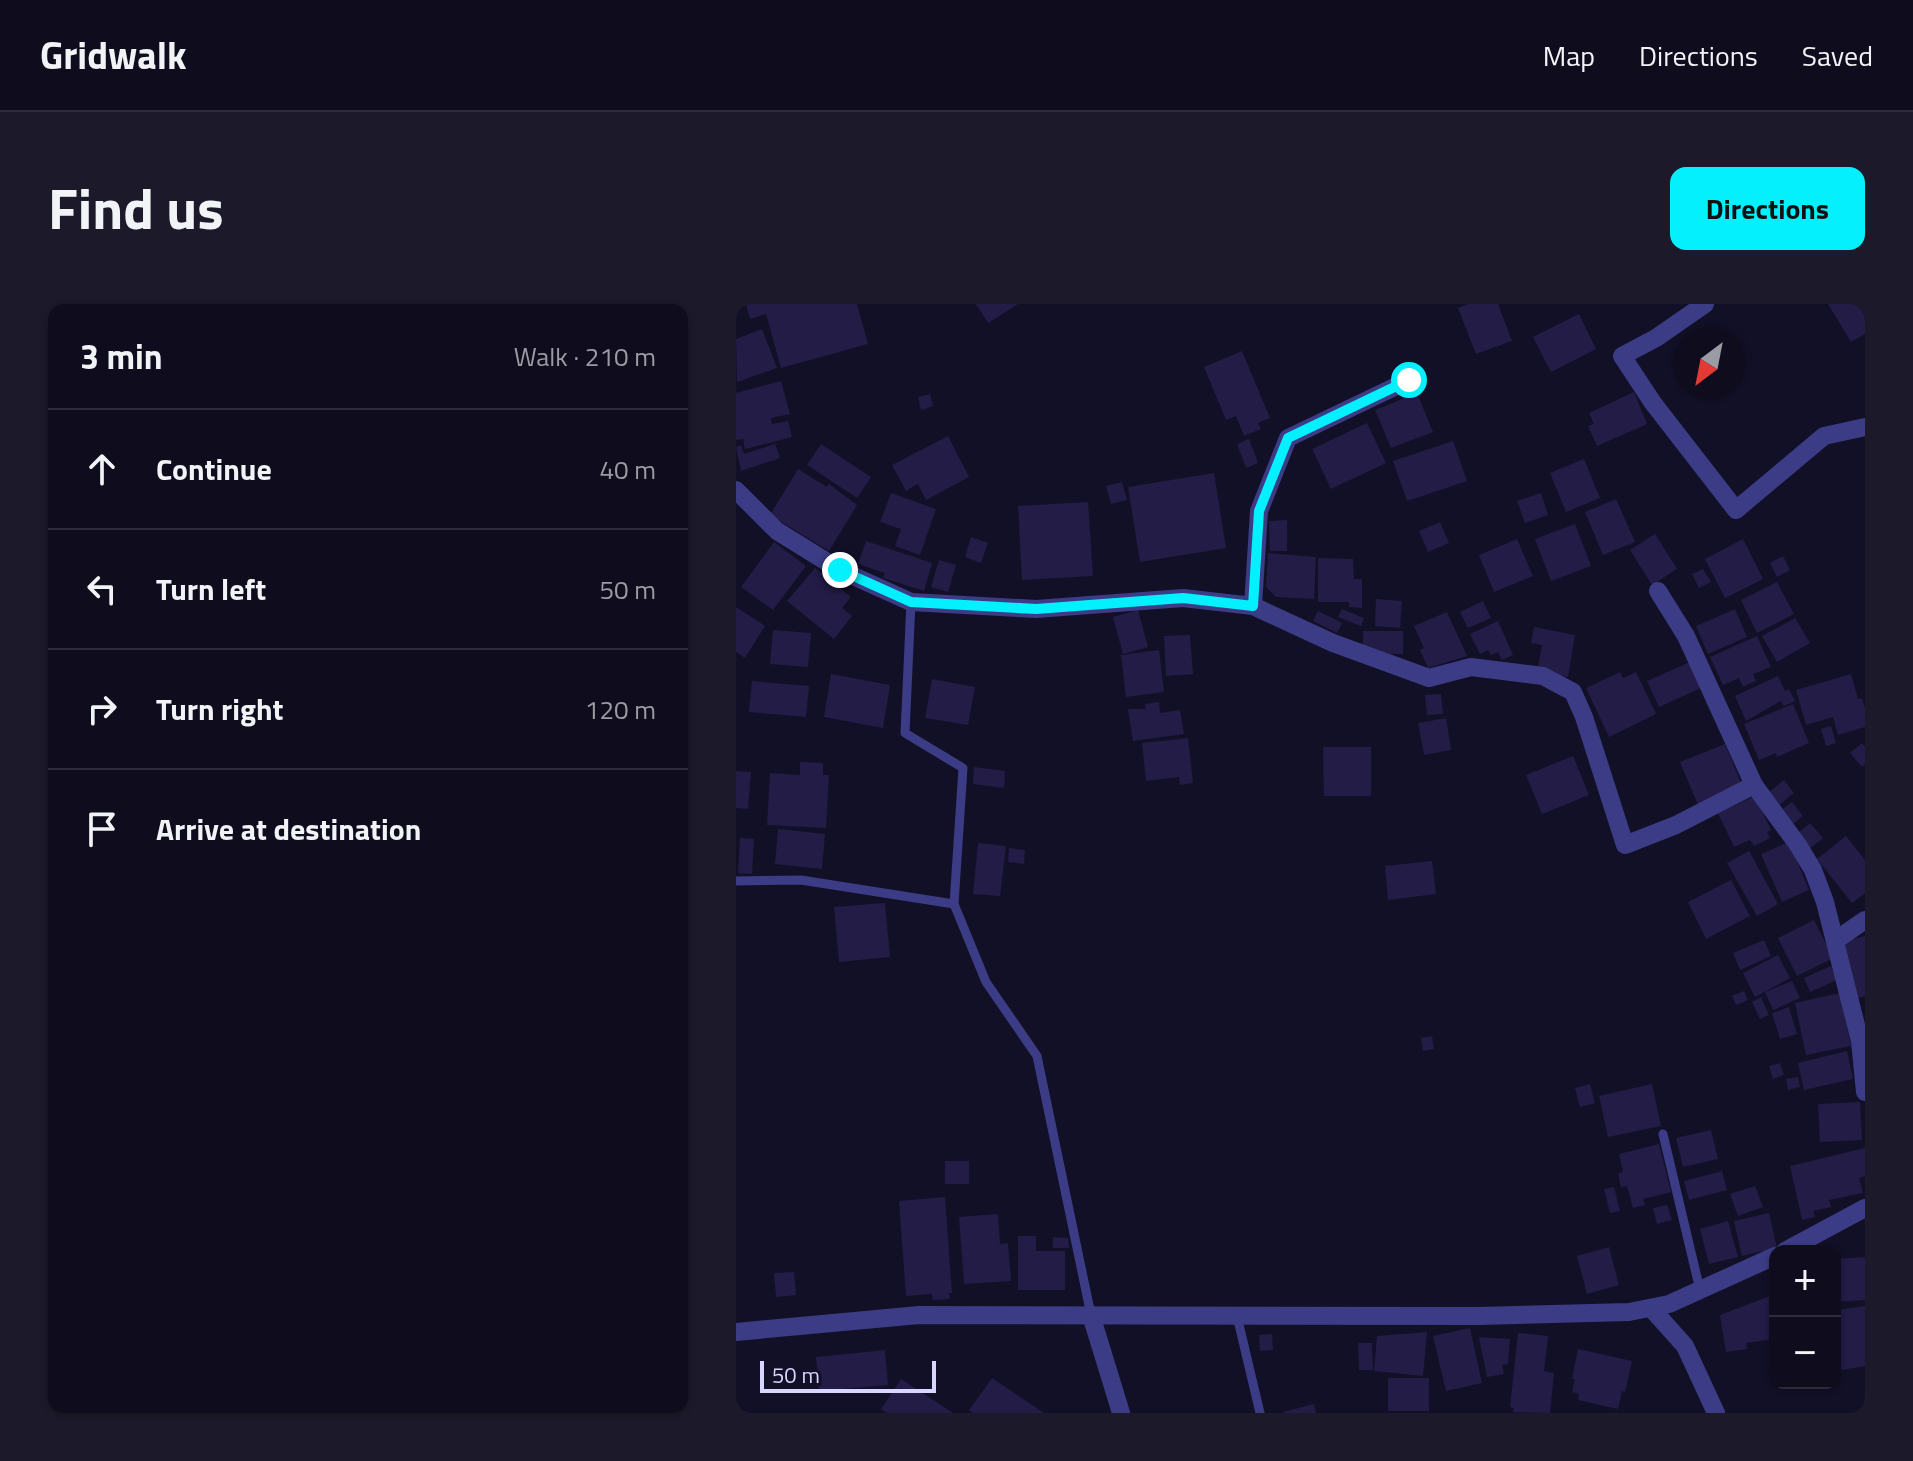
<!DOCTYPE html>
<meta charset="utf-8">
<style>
:root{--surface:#0e0c1d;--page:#1c1a2a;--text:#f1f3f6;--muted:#9b9ba4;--line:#2e2c3b;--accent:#04f0fc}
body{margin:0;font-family:"Titillium Web",sans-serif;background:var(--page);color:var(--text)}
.controls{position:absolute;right:24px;bottom:24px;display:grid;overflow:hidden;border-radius:16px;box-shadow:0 2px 6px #0004}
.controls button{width:72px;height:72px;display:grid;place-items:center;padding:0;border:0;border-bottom:2px solid var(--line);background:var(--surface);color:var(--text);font:40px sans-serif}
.compass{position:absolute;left:937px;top:24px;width:72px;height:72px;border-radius:50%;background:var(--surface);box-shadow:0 2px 6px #0004;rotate:212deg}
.scale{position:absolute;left:24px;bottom:20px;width:176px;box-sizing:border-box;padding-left:8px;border:4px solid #d8d5ff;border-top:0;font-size:22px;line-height:28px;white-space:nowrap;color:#d8d5ff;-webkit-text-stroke:6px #121027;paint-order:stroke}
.stop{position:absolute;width:24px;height:24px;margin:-18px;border:6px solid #04f0fc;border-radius:50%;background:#fff}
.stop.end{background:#04f0fc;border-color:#fff;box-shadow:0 2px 8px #0008}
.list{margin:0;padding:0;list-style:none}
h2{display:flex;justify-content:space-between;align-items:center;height:104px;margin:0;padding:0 32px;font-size:34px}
h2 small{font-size:26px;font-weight:400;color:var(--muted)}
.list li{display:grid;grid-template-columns:52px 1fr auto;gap:24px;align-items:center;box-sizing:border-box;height:120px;padding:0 32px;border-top:2px solid var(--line)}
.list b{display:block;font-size:30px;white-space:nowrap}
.list em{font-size:26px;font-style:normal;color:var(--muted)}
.icon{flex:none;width:44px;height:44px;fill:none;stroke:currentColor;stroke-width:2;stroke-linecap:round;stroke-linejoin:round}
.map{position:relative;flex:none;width:1129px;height:1109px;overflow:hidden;border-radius:16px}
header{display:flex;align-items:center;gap:48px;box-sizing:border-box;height:112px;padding:0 40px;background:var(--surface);border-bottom:2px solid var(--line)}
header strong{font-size:38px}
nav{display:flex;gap:44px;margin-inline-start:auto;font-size:28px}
.intro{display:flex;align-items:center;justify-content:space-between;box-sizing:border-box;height:192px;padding:0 48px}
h1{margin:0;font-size:56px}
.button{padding:20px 36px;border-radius:16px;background:var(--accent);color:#111;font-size:28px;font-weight:700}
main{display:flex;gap:48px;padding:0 48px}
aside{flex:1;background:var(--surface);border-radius:16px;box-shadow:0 2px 6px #0004}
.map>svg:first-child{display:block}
</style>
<header>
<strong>Gridwalk</strong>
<nav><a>Map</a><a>Directions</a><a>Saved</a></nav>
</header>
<div class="intro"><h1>Find us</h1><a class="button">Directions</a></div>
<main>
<aside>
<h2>3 min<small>Walk · 210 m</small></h2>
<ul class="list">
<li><svg class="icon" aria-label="ahead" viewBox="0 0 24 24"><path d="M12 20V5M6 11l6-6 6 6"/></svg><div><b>Continue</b></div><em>40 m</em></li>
<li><svg class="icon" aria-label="left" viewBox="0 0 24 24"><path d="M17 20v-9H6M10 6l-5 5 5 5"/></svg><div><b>Turn left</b></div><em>50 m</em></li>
<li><svg class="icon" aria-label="right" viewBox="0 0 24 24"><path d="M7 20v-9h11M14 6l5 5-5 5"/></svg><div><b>Turn right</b></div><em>120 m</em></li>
<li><svg class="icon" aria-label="arrive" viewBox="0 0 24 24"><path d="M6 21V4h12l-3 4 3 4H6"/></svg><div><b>Arrive at destination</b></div></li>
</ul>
</aside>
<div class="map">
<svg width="1129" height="1109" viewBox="0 0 1129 1109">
<rect width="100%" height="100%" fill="#121027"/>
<g fill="#221c47">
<polygon points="10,0 121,0 132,40 45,64 30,10 14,15"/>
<polygon points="240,0 282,0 252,19"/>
<polygon points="732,0 762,0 776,37 740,50 722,4"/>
<polygon points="1092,0 1129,0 1129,30 1115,38"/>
<polygon points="843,10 860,45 815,68 797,33"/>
<polygon points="26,25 41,64 1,78 0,35"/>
<polygon points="506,47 534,114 522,119 525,125 508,132 500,112 490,116 468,63"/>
<polygon points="45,77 54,110 35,114 36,120 52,117 56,133 9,145 7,135 0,136 0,89"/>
<polygon points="898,88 911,120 861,142 852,122 858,120 853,109"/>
<polygon points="681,89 697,128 655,144 639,106"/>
<polygon points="194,90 197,102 185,106 182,93"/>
<polygon points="631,119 650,159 595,185 576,145"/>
<polygon points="212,132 233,173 190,196 182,180 170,187 156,161"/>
<polygon points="513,135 522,159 510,164 501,140"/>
<polygon points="717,137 731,177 671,197 657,157"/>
<polygon points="39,140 44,154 5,167 0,143 5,141 8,150"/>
<polygon points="85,140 135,173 121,194 71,161"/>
<polygon points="848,155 864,194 830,208 814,169"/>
<polygon points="62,165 91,183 93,180 121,201 93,247 34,211"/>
<polygon points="478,169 490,244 404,258 392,183"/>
<polygon points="386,178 391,196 375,200 370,182"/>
<polygon points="155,189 200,205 184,251 159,242 165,225 144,218"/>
<polygon points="805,189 812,211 789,219 781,197"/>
<polygon points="880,195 899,238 867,251 849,208"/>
<polygon points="352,198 357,272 286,276 282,202"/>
<polygon points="551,216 551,247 534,247 533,217"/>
<polygon points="704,218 713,239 692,248 683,227"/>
<polygon points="839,220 855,262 815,277 799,235"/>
<polygon points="919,230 941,265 916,281 894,246"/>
<polygon points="235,233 252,239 245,259 229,253"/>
<polygon points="781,235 797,272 758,288 743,251"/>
<polygon points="1007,235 1027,275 989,294 969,255"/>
<polygon points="130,237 196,259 188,287 147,274 149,269 122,260"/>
<polygon points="38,238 70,262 37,306 5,283"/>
<polygon points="532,249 580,253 578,295 540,293 530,283"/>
<polygon points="1047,252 1054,266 1041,273 1034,259"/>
<polygon points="582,254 617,255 618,275 626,275 626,304 613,303 613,298 582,298"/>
<polygon points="203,256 220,261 212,288 195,283"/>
<polygon points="79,264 115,293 106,304 116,312 98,335 51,297"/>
<polygon points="967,265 975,278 963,284 956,270"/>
<polygon points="1041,278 1058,310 1021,329 1005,296"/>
<polygon points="640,295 666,297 664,324 639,322"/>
<polygon points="747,297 755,314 732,324 724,308"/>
<polygon points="0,303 29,322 9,354 0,348"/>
<polygon points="606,305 628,314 625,322 602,313"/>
<polygon points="999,305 1011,333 972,350 960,322"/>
<polygon points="402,306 412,343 387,350 377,313"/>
<polygon points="582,307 606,319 601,329 577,317"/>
<polygon points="711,308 731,352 692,364 684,346 688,344 678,322"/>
<polygon points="1059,314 1074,339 1041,358 1026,332"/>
<polygon points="762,317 777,351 766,356 762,348 755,351 752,346 744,350 734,330"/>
<polygon points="798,323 839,331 832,373 801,368 806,341 795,339"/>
<polygon points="37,326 75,329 72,363 34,360"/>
<polygon points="627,327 667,327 667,350 642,350 642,346 627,346"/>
<polygon points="454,331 457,370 430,372 428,332"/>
<polygon points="1021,332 1035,363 1017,370 1020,377 1007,383 1003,374 987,381 974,353"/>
<polygon points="423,346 428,388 390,393 385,351"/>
<polygon points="954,358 965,384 923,403 911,377"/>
<polygon points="884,368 887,374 900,368 920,410 873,433 850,384"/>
<polygon points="95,370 154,381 147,424 88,413"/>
<polygon points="1115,370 1122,395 1126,394 1129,404 1129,423 1102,431 1097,413 1070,421 1060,386"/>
<polygon points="1042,372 1049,387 1053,385 1059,397 1048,402 1045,397 1010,417 999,392"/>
<polygon points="196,375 239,383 232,421 189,414"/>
<polygon points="16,377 73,382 70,413 13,408"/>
<polygon points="705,390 707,410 691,411 689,391"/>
<polygon points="423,398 424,409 444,406 448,430 397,437 392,405 410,405 409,400"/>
<polygon points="1057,400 1073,439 1041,453 1040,449 1023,456 1008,420"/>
<polygon points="710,414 715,446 688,451 682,419"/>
<polygon points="1095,422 1100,439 1090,442 1085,425"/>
<polygon points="452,434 457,479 444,481 443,473 410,477 406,439"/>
<polygon points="1126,439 1129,443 1129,460 1126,463 1114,449"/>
<polygon points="989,440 1007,484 962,501 944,458"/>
<polygon points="587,443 635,443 635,492 588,492"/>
<polygon points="837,452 853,491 806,510 790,471"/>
<polygon points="64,458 87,459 87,471 93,471 90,524 31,521 34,469 64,471"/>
<polygon points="238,463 269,467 268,484 237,480"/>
<polygon points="0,467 15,468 12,505 0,504"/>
<polygon points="1048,476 1058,489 1042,502 1032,489"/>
<polygon points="1019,492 1035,526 1031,528 1034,534 1018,542 1014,536 998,543 982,509"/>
<polygon points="1056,498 1067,512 1057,520 1046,505"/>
<polygon points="1074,519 1087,534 1073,545 1061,530"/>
<polygon points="42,525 89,530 86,565 39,560"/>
<polygon points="1110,532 1129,556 1129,589 1116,599 1081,555"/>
<polygon points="4,534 18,535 16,570 2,569"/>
<polygon points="1053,538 1073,586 1046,598 1025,550"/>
<polygon points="242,539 270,542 264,592 237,590"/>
<polygon points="273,544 289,546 288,560 272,558"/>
<polygon points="1013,547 1042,600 1021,612 991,559"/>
<polygon points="696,557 700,590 652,596 649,562"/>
<polygon points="995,576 1014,612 970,635 952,598"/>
<polygon points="149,599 154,653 103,658 98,603"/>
<polygon points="1078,616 1097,654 1061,672 1042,634"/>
<polygon points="1129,632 1129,692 1117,695 1106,638"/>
<polygon points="1028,636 1035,652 1004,666 997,649"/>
<polygon points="1042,651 1054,674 1019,693 1007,669"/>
<polygon points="1095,662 1101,676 1074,688 1068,674"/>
<polygon points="1056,677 1064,694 1037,706 1029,688"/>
<polygon points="1008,687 1012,696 1000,701 996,692"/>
<polygon points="1104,689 1115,742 1070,751 1059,699"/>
<polygon points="1025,693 1033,711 1024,715 1016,698"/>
<polygon points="1053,703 1061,730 1044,735 1036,709"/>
<polygon points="696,732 698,745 687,747 685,734"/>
<polygon points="1111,747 1117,775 1068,786 1062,759"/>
<polygon points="1044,759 1048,771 1037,775 1033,762"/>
<polygon points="1062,773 1064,783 1052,786 1050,775"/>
<polygon points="854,780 859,799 844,803 839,784"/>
<polygon points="916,780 925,822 872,833 863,792"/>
<polygon points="1124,798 1126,836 1084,838 1082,800"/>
<polygon points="975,826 982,855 947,863 940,834"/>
<polygon points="923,840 935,888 907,895 909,901 897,904 891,882 885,883 882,869 887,868 883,850"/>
<polygon points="1129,844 1129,872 1123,874 1127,889 1093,896 1095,903 1077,907 1079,913 1066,916 1054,862"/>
<rect x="209" y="857" width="24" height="23"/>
<polygon points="986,867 991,886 953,896 948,877"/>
<polygon points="1019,882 1027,903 1002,912 994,890"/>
<polygon points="878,883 884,907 874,909 868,885"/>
<polygon points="209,893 216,989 213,989 214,995 197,996 196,990 170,992 163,897"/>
<polygon points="931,901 936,916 921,920 917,904"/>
<polygon points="1033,909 1041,944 1006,952 998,917"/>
<polygon points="262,910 264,940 272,939 275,977 228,980 223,913"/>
<polygon points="992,917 1002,953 973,960 964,925"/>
<polygon points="282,932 300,932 300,947 329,947 329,986 282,986"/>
<polygon points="317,933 332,934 333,944 317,944"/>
<polygon points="873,943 883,981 851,990 841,952"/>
<polygon points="1129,953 1129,996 1099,998 1099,955"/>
<polygon points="58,968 60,991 40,993 38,969"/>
<polygon points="1034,992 1039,1035 1010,1039 1011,1045 990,1048 984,1011"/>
<polygon points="1129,1002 1129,1062 1100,1067 1099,1006"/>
<polygon points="734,1024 746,1079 710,1087 697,1032"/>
<polygon points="691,1028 687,1072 638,1067 641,1032"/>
<polygon points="782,1029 812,1032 808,1067 818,1069 814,1109 777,1108 778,1104 774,1103"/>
<polygon points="536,1030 537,1046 524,1047 523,1031"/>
<polygon points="743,1033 774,1035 772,1060 766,1061 768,1070 751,1073"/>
<polygon points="622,1039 636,1039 637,1066 623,1066"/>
<polygon points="842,1045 896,1057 889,1088 886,1087 882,1105 842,1096 843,1090 836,1088 839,1075 836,1075"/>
<polygon points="149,1046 152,1081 83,1087 80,1053"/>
<polygon points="256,1074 308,1109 237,1109 233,1106"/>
<rect x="652" y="1074" width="41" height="33"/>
<polygon points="165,1075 217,1109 151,1109 145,1105"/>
<polygon points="578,1100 580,1109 547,1109 547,1108"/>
</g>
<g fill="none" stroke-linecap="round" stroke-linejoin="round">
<g stroke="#3b3c85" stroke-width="9">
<polyline points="175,298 169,429 227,464 218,600 250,678 301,752 355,1011"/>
<polyline points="0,577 65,576 218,600"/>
<polyline points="927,830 964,986"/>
<polyline points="501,1012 524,1109"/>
</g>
<g stroke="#3b3c85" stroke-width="18">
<polyline points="969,0 920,34 886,52 917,99 1000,206 1088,132 1129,123"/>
<polyline points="0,186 41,227 104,266 175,298 300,305 447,294 517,302 597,339 693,374 735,363 807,372 837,388 848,413 889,541 940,521 1018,481 1062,541 1077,566 1089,598 1124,737 1129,788"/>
<polyline points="922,287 950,332 1018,481"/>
<polyline points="517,302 523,207 552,134 673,76"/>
<polyline points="1100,636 1129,616"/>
<polyline points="1049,947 1129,904"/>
<polyline points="915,1004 949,1042 980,1109"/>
<polyline points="355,1011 385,1109"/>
<polyline points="0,1028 183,1011 742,1012 893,1008 933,1000 1039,952"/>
</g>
</g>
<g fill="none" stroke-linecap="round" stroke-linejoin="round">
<polyline stroke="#04f0fc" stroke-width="10" points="104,266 175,298 300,305 447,294 517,302 523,207 552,134 673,76"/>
</g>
</svg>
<div class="controls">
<button>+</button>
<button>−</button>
</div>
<svg class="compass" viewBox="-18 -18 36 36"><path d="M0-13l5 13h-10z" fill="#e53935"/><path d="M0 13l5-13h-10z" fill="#9b9ba4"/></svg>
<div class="scale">50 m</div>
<div class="stop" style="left:673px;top:76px"></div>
<div class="stop end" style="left:104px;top:266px"></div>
</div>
</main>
